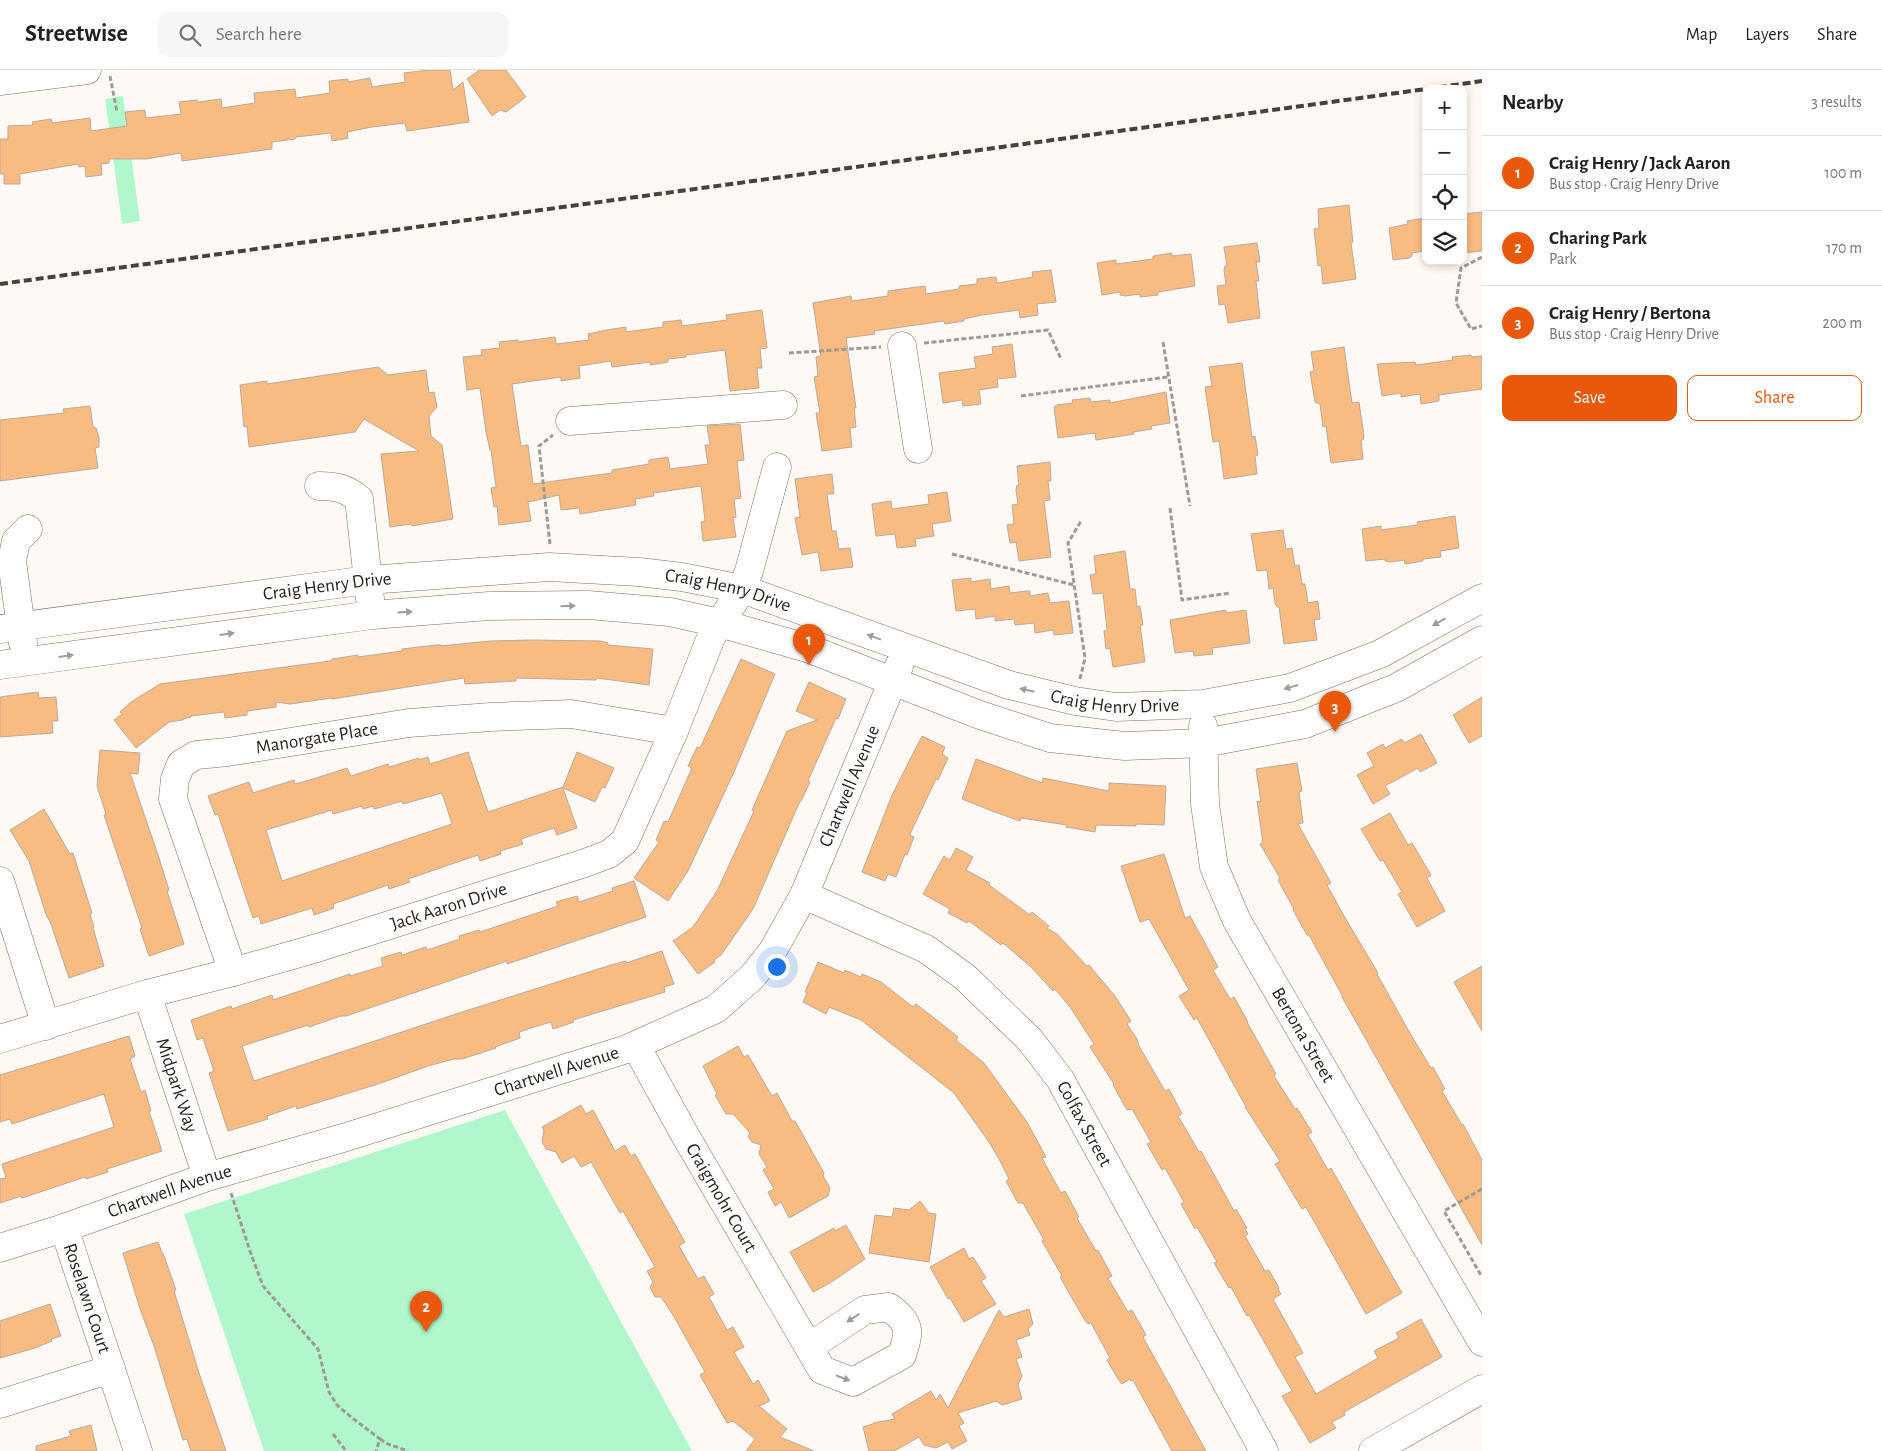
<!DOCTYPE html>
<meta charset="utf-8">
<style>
:root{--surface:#fff;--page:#f6f6f6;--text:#222;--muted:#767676;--line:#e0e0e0;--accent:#ea580c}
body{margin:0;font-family:"Alegreya Sans",sans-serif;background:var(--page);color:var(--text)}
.controls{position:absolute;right:15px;top:15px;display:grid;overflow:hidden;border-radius:10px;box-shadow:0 2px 8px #0003}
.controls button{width:45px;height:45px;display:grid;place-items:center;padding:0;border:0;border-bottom:1px solid var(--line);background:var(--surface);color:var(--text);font:25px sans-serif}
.you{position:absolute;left:776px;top:896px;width:18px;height:18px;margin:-12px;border:4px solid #fff;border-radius:50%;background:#1a73e8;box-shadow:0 0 0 8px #1a73e833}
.badge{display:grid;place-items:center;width:32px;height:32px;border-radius:50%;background:var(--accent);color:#fff;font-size:16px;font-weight:700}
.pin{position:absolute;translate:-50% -41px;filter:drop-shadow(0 1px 2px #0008)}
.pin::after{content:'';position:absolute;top:26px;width:18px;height:15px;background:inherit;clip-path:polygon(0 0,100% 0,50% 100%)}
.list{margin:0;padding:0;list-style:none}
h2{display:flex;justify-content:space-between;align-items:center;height:65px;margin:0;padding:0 20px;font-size:21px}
h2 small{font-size:16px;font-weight:400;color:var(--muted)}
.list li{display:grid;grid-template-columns:32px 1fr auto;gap:15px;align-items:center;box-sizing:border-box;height:75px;padding:0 20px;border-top:1px solid var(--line)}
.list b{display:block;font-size:19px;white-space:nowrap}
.list p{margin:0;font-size:16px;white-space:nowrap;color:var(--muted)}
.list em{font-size:16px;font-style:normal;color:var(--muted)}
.actions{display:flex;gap:10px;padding:15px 20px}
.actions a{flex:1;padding:11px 0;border:1px solid var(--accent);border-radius:10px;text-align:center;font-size:18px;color:var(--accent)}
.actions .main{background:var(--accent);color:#fff}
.icon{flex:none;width:28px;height:28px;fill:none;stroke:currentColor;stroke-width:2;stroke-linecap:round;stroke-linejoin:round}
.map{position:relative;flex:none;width:1482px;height:1381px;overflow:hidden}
header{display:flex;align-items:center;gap:30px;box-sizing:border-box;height:70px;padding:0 25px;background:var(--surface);border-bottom:1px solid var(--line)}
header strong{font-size:24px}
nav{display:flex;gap:28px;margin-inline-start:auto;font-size:18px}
.search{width:350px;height:45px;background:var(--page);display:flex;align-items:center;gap:12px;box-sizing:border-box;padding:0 18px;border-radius:10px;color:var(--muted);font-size:19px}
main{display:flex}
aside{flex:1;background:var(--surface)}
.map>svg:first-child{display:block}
</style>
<header>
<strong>Streetwise</strong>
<div class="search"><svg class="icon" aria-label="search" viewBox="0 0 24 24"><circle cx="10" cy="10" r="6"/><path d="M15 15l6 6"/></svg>Search here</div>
<nav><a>Map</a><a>Layers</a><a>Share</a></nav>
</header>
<main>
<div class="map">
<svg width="1482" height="1381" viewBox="0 0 1482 1381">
<rect width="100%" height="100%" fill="#fef9f5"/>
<g fill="#b0f8cc">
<polygon points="123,26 140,151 122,154 105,29"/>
<polygon points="505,1040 692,1381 264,1381 184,1144"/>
</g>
<g fill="#f8bb81" stroke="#bda997" fill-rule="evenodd">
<polygon points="429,0 450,0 453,20 463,12 469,52 407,61 405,53 372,57 347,62 348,68 332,71 331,63 296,67 295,69 272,72 272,79 182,91 181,83 146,89 109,89 109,93 101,94 102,105 86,107 85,96 79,97 78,94 20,104 20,114 4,114 4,104 0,104 0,69 8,69 8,56 33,55 32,52 51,49 52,53 90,48 91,61 127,56 125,42 145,40 146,48 181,44 179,32 197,30 198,32 221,29 222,38 255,33 254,23 295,19 296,28 330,23 329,11 348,9 348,12 370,8 372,17 405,12 404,3"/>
<polygon points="479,0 506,0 526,27 506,42 500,40 492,46 467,9"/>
<polygon points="1349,135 1353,172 1351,173 1356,209 1323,214 1321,195 1318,196 1314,159 1319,158 1318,139"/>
<polygon points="1482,142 1482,181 1463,183 1463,144"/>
<polygon points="1426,148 1426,181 1412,183 1412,186 1409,188 1393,190 1389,158 1408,154 1407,151"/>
<polygon points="1257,173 1260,192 1256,192 1259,211 1256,211 1260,248 1228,253 1225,234 1219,235 1217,216 1226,215 1224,200 1225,196 1227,196 1224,177"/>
<polygon points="1172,183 1172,186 1191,184 1195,216 1158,222 1158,225 1140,227 1140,224 1125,226 1120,225 1120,222 1102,225 1097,193 1116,190 1116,194 1153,189 1153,186"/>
<polygon points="1051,200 1056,232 1037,234 1038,245 1020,248 1019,240 982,245 964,249 964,251 945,254 944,251 874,261 875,264 846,268 856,338 854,338 856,357 850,358 852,377 822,381 816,343 820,343 814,307 818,306 816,287 821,286 813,233 851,226 852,231 888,226 888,221 925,216 926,224 959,219 959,216 977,214 977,209 996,207 997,213 1033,207 1032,202"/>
<polygon points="762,240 767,278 760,279 762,298 757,298 759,318 730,321 725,280 686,285 686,287 668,289 668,292 650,295 650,292 612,297 611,291 579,296 580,308 561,311 561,307 512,314 521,376 528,375 533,414 612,403 612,400 649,394 649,390 668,387 670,399 708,394 705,375 710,375 707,356 740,354 744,390 737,391 741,428 734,429 736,447 733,448 736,467 703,471 701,452 705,451 701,416 653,423 654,426 635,429 636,435 580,444 579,438 561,440 559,425 528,432 531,451 499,455 497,436 494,437 491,418 496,417 491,380 490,380 486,362 480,318 467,320 463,287 482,285 481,280 500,278 499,272 518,270 518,272 555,267 556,274 589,270 588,264 607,260 626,257 626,262 663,257 663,252 681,250 682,256 727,250 726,245"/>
<polygon points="1012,274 1016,307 997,309 998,317 979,320 981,334 963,336 962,330 943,333 939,303 976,298 974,287 993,284 992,277"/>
<polygon points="1344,277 1352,333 1359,332 1364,366 1363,370 1361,370 1363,389 1331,393 1326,356 1323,357 1320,334 1315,332 1310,302 1314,301 1311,282"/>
<polygon points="1471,285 1471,287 1482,286 1482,319 1439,325 1439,331 1421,334 1420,324 1401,327 1401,323 1382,326 1377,294 1415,292 1416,295 1453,290 1452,287"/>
<polygon points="1242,293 1252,367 1255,366 1258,385 1255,386 1257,404 1224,409 1219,371 1213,372 1205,317 1212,316 1209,297"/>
<polygon points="378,297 388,305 426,300 429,323 434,322 437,337 429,346 431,366 442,375 453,449 412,456 411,454 390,457 381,384 419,381 364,349 355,362 249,377 247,356 244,357 240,315 267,311 267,314"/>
<polygon points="1166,322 1170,353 1151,356 1152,359 1133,362 1134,364 1096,370 1095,363 1058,368 1054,337 1057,335 1073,333 1072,330 1090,328 1091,332 1110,330 1110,333"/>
<polygon points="90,336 93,357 96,358 99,367 99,377 95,378 98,398 0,411 0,350 64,343 63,339"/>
<polygon points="1050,392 1051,411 1048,411 1050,430 1044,431 1051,487 1019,491 1016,472 1010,473 1007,455 1014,454 1012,435 1018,434 1016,420 1017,415 1019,415 1017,396"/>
<polygon points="832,404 834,424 827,424 832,461 836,461 839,479 850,478 853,497 821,501 818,482 802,485 795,448 800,447 795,409"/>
<polygon points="947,422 951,451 932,454 934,466 915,469 916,476 897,478 895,464 876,466 872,434 891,431 892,439 929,434 928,425"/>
<polygon points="1455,446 1459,478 1440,481 1441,487 1423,489 1423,491 1405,494 1404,490 1390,492 1385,491 1385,489 1366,491 1362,459 1381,456 1381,460 1418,455 1417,452"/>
<polygon points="1283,460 1286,479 1292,478 1295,496 1299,495 1302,514 1305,514 1308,533 1318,531 1320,549 1314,550 1317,570 1284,574 1279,537 1277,537 1275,533 1273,518 1269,519 1267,500 1257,501 1251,464"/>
<polygon points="1125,481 1130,519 1135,519 1137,537 1140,536 1143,555 1140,555 1145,592 1113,597 1110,578 1106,579 1104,561 1107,560 1103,523 1093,524 1090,505 1096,504 1094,486"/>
<polygon points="971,508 971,512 990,509 991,519 1009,516 1010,523 1026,521 1030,521 1030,526 1048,523 1050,533 1069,531 1073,563 1054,565 1053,560 1035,563 1034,553 1015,555 1014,549 995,551 995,546 976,549 975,539 956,541 952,510"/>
<polygon points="1226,540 1226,543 1246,540 1250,573 1212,578 1213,584 1194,586 1193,581 1175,583 1170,550"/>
<polygon points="531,570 600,571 608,573 608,575 653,579 649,615 597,608 596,610 516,608 516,611 465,614 464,608 332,629 332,628 290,634 276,632 276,637 247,641 247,645 225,648 224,642 191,646 191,647 183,649 183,650 169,652 136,678 114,650 122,644 120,642 131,632 160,614 330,591 332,589 358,585 358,587 402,581 402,579 436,575 441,575 441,576 490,571"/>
<polygon points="741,589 775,604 734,702 688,801 668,831 634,808 659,772 656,770 664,751 668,752 692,698 688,696 697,677 700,678"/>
<polygon points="809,612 846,629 838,649 836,648 808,711 810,712 801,731 800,731 753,839 721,885 714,890 715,892 698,904 673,871 693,857 717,821 754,741 752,740 787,661 817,650 796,641"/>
<polygon points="38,622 39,628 56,627 58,651 52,651 53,663 0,667 0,627"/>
<polygon points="1482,627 1482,666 1469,673 1453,645"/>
<polygon points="1421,664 1437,693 1420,702 1418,698 1385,716 1390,724 1373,734 1357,705 1374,696 1367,683 1383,674 1385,678 1402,669 1404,673"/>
<polygon points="922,666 945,677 942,684 948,688 938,710 936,709 911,762 910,765 914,767 907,785 905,784 896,807 888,804 885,811 862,802 892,725"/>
<polygon points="100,680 140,683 138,704 130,703 158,785 169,820 167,821 184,874 149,886 140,859 142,858 104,745 106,744 97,716"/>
<path d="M468 682 488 742 563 717 577 682 614 698 605 718 602 717 595 732 563 718 577 758 557 765 554 758 521 769 523 774 500 781 501 784 480 791 478 785 408 809 410 812 389 819 388 815 333 834 334 838 314 845 312 838 261 854 259 846 253 848 218 744 215 745 208 726 249 712 253 723 294 710 295 714 310 710 347 698 351 706 388 694 389 697 419 688V690L428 687 430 694ZM442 723 452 754 282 811 266 760 332 740 333 744 362 736 363 739 373 736 374 739 378 738 402 731 403 734Z"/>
<polygon points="976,689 1042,713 1043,708 1109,721 1109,713 1166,716 1164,755 1136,754 1136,756 1096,755 1095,762 1066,757 1067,755 1021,748 1020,751 992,741 962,729"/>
<polygon points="1297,693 1302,721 1299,722 1303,753 1298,754 1331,813 1327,815 1344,846 1378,903 1377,904 1411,965 1431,998 1433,997 1445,1019 1442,1021 1462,1055 1463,1054 1482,1090 1482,1175 1342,927 1343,927 1309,865 1307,865 1293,840 1294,839 1278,810 1280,808 1260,774 1263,773 1257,731 1261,732 1256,699"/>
<polygon points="44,739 70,784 73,783 92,843 90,844 94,857 93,858 104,896 69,908 51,854 46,844 29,791 10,760"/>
<polygon points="1390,743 1408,775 1412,773 1431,805 1427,808 1445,841 1417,857 1398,824 1402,822 1383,790 1380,791 1361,759"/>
<polygon points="956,778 973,787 966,800 990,813 989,815 1030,845 1032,842 1049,856 1047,858 1057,864 1087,896 1089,895 1115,926 1131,951 1127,954 1137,969 1139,976 1165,1021 1169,1019 1179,1038 1182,1044 1178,1046 1199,1082 1201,1081 1234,1141 1236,1139 1247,1158 1245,1159 1248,1164 1245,1166 1265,1201 1269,1200 1279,1218 1278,1219 1281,1224 1273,1229 1274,1231 1303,1283 1295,1287 1316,1324 1378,1288 1374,1281 1399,1268 1396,1263 1421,1249 1442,1287 1344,1342 1345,1345 1332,1352 1336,1358 1310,1373 1282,1326 1292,1321 1249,1245 1247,1246 1231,1217 1229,1218 1214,1193 1217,1192 1197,1157 1195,1159 1181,1134 1184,1132 1165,1098 1162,1100 1147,1074 1151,1072 1132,1039 1127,1040 1113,1015 1114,1014 1090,977 1094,974 1070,937 1055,919 1053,921 1031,897 1003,873 1001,875 969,851 967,853 948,843 950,839 923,824 944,786 950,790"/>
<polygon points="1164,784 1185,848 1190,846 1218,897 1213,900 1230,929 1234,927 1248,952 1247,952 1276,1004 1274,1006 1295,1039 1297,1038 1312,1062 1308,1065 1328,1100 1331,1098 1402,1223 1366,1244 1306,1137 1302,1139 1277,1097 1275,1094 1280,1091 1245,1037 1246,1037 1197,948 1194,950 1179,926 1189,920 1149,849 1140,852 1121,796"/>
<polygon points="634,811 646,847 507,894 507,891 434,916 346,946 341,946 309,957 308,955 242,976 254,1011 459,943 611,895 626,891 626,893 662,881 674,914 664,917 665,922 573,950 574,952 553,959 551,952 534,957 519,962 520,968 495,977 496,978 462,989 454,989 428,996 378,1014 297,1039 296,1036 267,1046 268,1049 228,1061 209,1003 214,1001 203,968 197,970 191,950 231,936 232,939 272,925 273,930 350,904 350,906 383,896 381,888 401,882 402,885 426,877 427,880 460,869 459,866 479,860 480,862 558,836 556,832 577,826 579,832 613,821 612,818"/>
<polygon points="818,892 844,903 845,900 861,907 862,904 881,912 913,937 916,934 933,947 958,967 956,970 984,993 1027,1052 1046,1087 1042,1088 1061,1123 1065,1121 1079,1147 1077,1148 1096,1181 1098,1180 1112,1206 1108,1208 1128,1242 1132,1240 1146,1265 1143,1267 1206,1381 1172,1381 1133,1310 1131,1311 1130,1309 1122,1314 1118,1309 1107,1290 1110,1288 1091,1253 1088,1254 1084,1249 1060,1207 1062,1206 1042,1171 1044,1170 1023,1133 1018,1133 1006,1111 1009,1109 999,1089 989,1072 954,1023 861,950 829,937 826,944 803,932 807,923 805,922"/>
<polygon points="1482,896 1482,961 1454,912"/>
<polygon points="129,966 135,986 130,989 141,1022 145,1020 151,1041 149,1041 162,1081 107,1099 108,1102 86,1109 85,1107 22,1128 21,1126 0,1133 0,1109 6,1108 2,1094 114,1057 104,1024 12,1054 10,1049 0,1052 0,1005"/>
<polygon points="738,976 744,987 748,985 772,1026 777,1023 792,1051 795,1051 824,1103 823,1106 830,1118 828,1126 789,1148 781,1132 775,1136 768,1122 774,1119 763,1100 767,1097 759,1084 761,1075 752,1072 748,1066 750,1063 733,1044 726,1044 715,1025 717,1024 703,996"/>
<polygon points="581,1035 586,1044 593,1040 615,1081 625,1075 631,1086 635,1084 685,1172 679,1176 698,1209 704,1206 714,1224 709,1227 727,1260 733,1257 744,1277 734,1282 753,1314 758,1310 770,1331 759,1336 787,1359 780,1367 814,1381 746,1381 755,1369 733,1351 727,1353 700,1305 705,1302 673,1245 661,1227 655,1227 650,1217 653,1212 647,1201 655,1197 623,1141 620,1143 591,1092 581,1097 574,1086 562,1093 556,1082 546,1079 542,1072 544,1061 542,1057"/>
<polygon points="920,1131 929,1143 936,1144 929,1192 869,1183 875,1145 892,1147 894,1138 909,1140"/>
<polygon points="846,1155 865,1189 830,1213 813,1222 790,1182 834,1158 835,1161"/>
<polygon points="158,1172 162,1183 163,1183 176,1220 174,1221 200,1306 226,1381 191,1381 187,1369 183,1370 154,1276 140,1239 123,1183"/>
<polygon points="964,1178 969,1189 973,1187 986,1208 981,1211 996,1234 964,1252 950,1228 948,1229 930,1197"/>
<polygon points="50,1234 61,1266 51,1269 52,1271 35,1278 0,1288 0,1251"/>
<polygon points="1029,1239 1033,1254 1028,1259 1030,1265 1016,1270 1022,1287 1016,1289 1022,1306 1018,1315 1022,1329 1002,1335 996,1331 958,1343 964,1353 959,1356 967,1371 952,1379 948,1372 936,1378 924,1375 919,1367 894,1381 869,1381 863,1357 873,1354 873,1353 895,1349 892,1344 931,1321 936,1330 940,1324 948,1338 999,1240 1004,1247"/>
<polygon points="91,1355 97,1381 36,1381 36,1376 71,1366 69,1361"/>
</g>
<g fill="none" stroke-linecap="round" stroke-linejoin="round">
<defs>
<g id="minor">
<polyline points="0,11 87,0"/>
<polyline points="902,276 918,379"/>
<polyline points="570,351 783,335"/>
<path d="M319 416C335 416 346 418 359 429L370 529"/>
<path id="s1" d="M0 559 368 510 549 497 639 502 682 507 742 519 1009 615 1075 631 1116 637 1203 634 1290 618 1380 584 1482 528"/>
<polyline points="23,573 12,491 16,471 28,459"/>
<polyline points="0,595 372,545 489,536 588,535 670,542 719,553 807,578 980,645 1050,668 1125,676 1204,673 1305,654 1396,618 1482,570"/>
<path id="s2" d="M1203 656 1205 734 1214 797 1237 851 1482 1272"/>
<polyline points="0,811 46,956"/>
<path id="s3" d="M804 825 926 879 965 907 1030 970 1060 1009 1264 1381"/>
<path id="s4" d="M233 902 173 729 175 709 181 694 196 685 228 682 409 653 491 647 571 644 674 661"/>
<path id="s5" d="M147 924 207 1107"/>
<path id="s6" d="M0 969 147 924 233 902 317 878 585 793 609 784 625 771 674 661 712 565 742 519 749 501 777 397"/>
<path id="s7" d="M636 976 685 1065 822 1300 853 1312 902 1285C910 1260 911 1254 889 1237L865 1240 809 1277"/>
<path id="s8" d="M64 1158 138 1381"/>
<path id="s9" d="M0 1178 64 1158 207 1107 343 1068 627 979 716 939 752 907 772 882 804 825 899 596"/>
<polyline points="0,1334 111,1299"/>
<polyline points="1373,1381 1482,1319"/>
</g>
</defs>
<use href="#minor" stroke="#816e5d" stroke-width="29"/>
<g stroke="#a09a95" stroke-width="3" stroke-dasharray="5 2.5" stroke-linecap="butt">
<polyline points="110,6 117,42"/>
<polyline points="1482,187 1461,198 1456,233 1471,259 1482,256"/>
<polyline points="1163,272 1190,436"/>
<polyline points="924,273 1048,260 1061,289"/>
<polyline points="789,283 881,277"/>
<polyline points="1021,326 1168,307"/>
<polyline points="1170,438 1182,530 1230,523"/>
<polyline points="550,474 539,376 553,365"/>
<polyline points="952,484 1074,515"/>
<polyline points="1080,609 1085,588 1068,473 1081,451"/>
<polyline points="1482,1119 1444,1141 1482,1207"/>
<polyline points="231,1123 251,1184 263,1216 318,1279 329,1322 337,1335 351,1347 380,1369 376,1381"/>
<polyline points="333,1364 346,1381"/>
<polyline points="380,1369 388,1374 408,1381"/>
</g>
<use href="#minor" stroke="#fff" stroke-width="28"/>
<g stroke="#48413a" stroke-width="4" stroke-dasharray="8 4" stroke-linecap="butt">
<polyline points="1427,19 1482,11"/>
<polyline points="0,214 1426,19"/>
</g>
</g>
<defs><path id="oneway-solid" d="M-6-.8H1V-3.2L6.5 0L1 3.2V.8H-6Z" transform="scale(1.25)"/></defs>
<g fill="#9f9c98">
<use href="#oneway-solid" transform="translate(568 536) rotate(-1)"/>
<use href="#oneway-solid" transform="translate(405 542) rotate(-4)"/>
<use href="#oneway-solid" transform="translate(1439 552) rotate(151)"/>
<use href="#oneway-solid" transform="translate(227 564) rotate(-8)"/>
<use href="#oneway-solid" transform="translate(874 567) rotate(-160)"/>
<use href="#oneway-solid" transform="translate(66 586) rotate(-8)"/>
<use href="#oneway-solid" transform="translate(1291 617) rotate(164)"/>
<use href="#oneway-solid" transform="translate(1027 620) rotate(-167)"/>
<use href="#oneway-solid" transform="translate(853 1248) rotate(147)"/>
<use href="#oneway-solid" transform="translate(843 1308) rotate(21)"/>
</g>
<g text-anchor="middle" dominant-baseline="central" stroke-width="4" stroke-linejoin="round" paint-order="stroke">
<g font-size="19" fill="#2a221b" stroke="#fff">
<text stroke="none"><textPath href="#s1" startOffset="330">Craig Henry Drive</textPath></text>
<text stroke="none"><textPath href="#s1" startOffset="734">Craig Henry Drive</textPath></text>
<text stroke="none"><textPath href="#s1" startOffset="1139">Craig Henry Drive</textPath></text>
<text stroke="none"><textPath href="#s4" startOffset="359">Manorgate Place</textPath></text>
<text stroke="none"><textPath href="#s9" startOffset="1019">Chartwell Avenue</textPath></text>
<text stroke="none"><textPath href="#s6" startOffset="468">Jack Aaron Drive</textPath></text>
<text stroke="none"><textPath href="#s2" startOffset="332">Bertona Street</textPath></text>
<text stroke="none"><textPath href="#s9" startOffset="584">Chartwell Avenue</textPath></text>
<text stroke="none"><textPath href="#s5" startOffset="96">Midpark Way</textPath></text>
<text stroke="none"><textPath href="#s3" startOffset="372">Colfax Street</textPath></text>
<text stroke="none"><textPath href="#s9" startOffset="179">Chartwell Avenue</textPath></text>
<text stroke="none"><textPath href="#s7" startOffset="174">Craigmohr Court</textPath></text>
<text stroke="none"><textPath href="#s8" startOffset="74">Roselawn Court</textPath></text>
</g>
</g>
</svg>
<div class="controls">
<button>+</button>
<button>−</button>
<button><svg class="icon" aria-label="locate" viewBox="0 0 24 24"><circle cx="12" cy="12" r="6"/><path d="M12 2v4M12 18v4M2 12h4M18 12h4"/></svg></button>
<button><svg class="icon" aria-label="layers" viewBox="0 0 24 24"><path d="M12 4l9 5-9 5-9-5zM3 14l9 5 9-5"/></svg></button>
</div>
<div class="you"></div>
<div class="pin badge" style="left:809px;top:595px">1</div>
<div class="pin badge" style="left:426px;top:1262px">2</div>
<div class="pin badge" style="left:1335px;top:662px">3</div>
</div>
<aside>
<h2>Nearby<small>3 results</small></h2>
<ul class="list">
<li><span class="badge">1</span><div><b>Craig Henry / Jack Aaron</b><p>Bus stop · Craig Henry Drive</p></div><em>100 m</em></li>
<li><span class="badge">2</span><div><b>Charing Park</b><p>Park</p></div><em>170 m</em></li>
<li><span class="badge">3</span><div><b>Craig Henry / Bertona</b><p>Bus stop · Craig Henry Drive</p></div><em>200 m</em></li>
</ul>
<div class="actions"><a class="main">Save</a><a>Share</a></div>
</aside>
</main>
